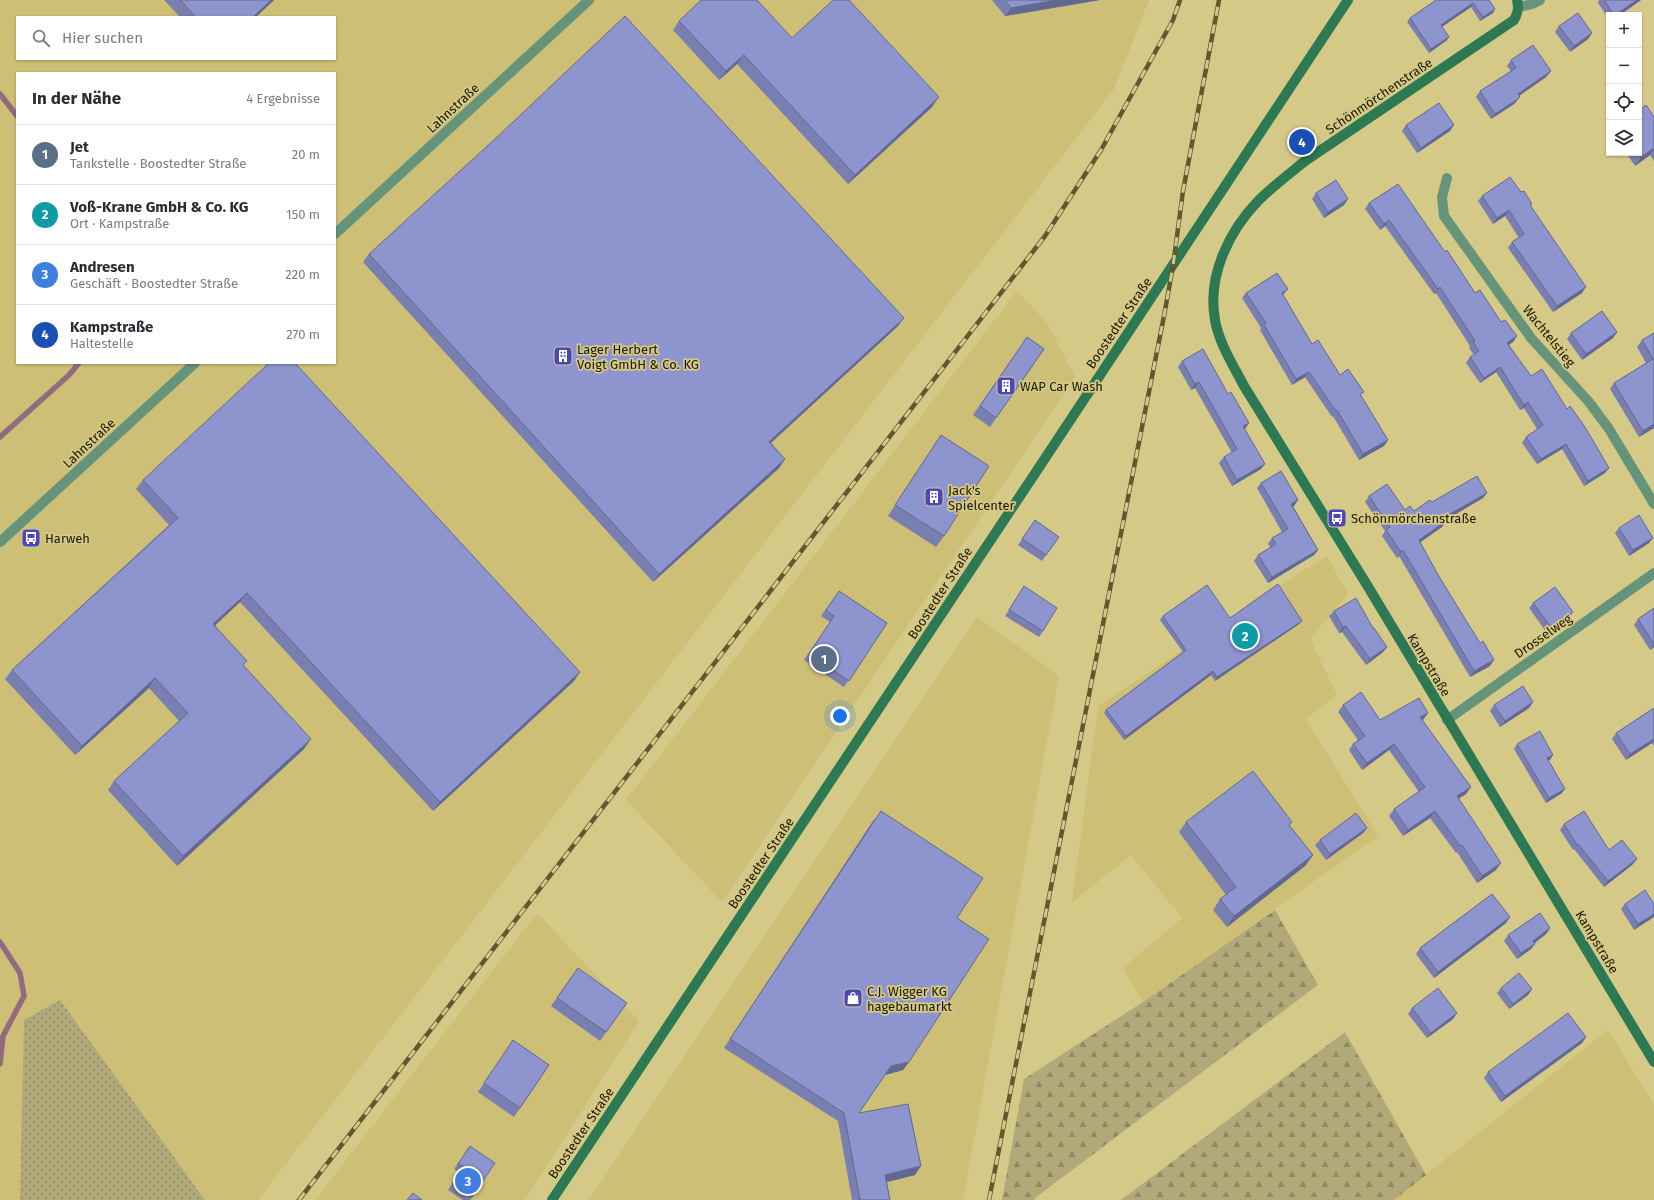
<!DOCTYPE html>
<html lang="de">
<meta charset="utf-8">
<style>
:root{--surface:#fff;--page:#f2f2f3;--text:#2b2b33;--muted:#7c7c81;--line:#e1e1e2;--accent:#4b46bc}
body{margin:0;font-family:"Fira Sans",sans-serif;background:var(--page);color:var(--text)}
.controls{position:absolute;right:12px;top:12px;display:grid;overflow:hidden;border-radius:0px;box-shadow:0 1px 3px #0004}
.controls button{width:36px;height:36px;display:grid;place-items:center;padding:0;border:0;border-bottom:1px solid var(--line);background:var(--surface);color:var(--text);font:20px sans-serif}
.you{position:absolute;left:840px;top:716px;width:14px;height:14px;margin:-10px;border:3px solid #fff;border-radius:50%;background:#1a73e8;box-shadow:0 0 0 6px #1a73e833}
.badge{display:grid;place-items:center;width:26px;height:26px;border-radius:50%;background:var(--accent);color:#fff;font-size:13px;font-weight:700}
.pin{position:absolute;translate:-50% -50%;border:2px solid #fff;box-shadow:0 1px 4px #0006}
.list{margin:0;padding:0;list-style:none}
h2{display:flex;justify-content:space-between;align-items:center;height:52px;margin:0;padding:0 16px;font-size:17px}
h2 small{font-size:13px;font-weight:400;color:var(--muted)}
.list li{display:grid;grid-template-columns:26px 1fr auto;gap:12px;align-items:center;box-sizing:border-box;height:60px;padding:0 16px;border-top:1px solid var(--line)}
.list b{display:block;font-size:15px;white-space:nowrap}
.list p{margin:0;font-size:13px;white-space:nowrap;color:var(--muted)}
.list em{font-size:13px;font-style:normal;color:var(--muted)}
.icon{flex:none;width:22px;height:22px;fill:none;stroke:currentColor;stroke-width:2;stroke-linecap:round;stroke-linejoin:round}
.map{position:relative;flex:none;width:1654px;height:1200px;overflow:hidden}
.search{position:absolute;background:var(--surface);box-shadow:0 1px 3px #0004;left:16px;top:16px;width:320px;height:44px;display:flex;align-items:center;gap:10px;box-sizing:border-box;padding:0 14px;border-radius:0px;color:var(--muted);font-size:15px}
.panel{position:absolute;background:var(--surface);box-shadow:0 1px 3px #0004;left:16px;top:72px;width:320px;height:292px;border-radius:0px}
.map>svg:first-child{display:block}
</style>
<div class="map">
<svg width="1654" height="1200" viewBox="0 0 1654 1200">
<defs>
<pattern id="grass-dots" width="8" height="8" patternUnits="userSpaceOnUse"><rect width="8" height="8" fill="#b1a979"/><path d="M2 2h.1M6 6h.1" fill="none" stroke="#8f8961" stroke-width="1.8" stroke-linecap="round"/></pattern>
<pattern id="forest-firs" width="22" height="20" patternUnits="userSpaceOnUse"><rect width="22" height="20" fill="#b1a979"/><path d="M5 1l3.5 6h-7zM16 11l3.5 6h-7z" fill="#8f8961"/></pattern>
</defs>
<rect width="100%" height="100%" fill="#d5c987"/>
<g fill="#cdbf75" fill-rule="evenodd">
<path d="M0 0H1149L1114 89 258 1200H205L60 1000 24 1020 20 1200H0ZM17 17H335V59H17ZM17 73H335V363H17Z"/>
<polygon points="1017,291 1048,324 1075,377 722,902 626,800"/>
<polygon points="1327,556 1348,594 1310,639 1337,695 1306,719 1378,836 1143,1002 1123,968 1182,918 1131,855 1072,902 1098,706 1276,588"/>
<polygon points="977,617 1059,676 963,1200 589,1200"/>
<polygon points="537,913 639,1021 525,1200 315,1200"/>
<polygon points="1608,1030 1654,1105 1654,1200 1394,1200"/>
</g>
<polygon fill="url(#grass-dots)" points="60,1000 205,1200 20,1200 24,1020"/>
<g fill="url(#forest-firs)">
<polygon points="1275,910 1318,985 1035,1198 1034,1200 1002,1200 1024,1079 1143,1002"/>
<polygon points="1345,1032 1426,1175 1394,1200 1121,1200"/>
</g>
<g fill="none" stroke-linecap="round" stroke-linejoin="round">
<g stroke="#936b7e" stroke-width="5.5">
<polyline points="0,94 17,116"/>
<polyline points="0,437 69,375 79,363"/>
<polyline points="0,942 20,973 24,996 3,1036 0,1064"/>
</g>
<g stroke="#66947a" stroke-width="10">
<polyline points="1519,7 1532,4 1540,0"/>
<polyline points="1447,178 1442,197 1444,216 1531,338 1589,402 1609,429 1654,504"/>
<polyline points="335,234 589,0"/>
<polyline points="0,542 195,363"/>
<polyline points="1447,720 1654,573"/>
</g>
<g stroke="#2c7954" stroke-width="10">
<path d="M1517 0C1519 8 1518 13 1514 20L1305 161C1289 174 1273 186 1258 201 1229 231 1207 276 1215 320 1219 343 1233 365 1244 386L1367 585 1654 1062"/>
<polyline points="552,1200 1034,475 1348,0"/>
</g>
<defs>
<g id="rail">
<polyline points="299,1200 1045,236 1101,150 1173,20 1180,0"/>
<polyline points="989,1200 1164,316 1173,266 1183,191 1219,0"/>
</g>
</defs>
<use href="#rail" stroke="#5f5830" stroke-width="4.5"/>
<use href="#rail" stroke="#d5c987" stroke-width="3" stroke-dasharray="9" stroke-linecap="butt"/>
</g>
<g fill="#797fb1">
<polygon points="164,0 274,0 256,17 180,17"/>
<polygon points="992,0 1100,0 1005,16"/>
<polygon points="1434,0 1489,0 1495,9 1493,13 1480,21 1471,7 1442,26 1447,40 1429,53 1407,22 1410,18 1435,1"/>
<polygon points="1599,0 1641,0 1620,15 1609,15 1609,19 1598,3"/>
<polygon points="679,21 792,38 932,107 848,184 737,64 719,80 673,30"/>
<polygon points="1559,26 1592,33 1588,39 1570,52 1555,32"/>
<polygon points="1511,60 1551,71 1546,77 1519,96 1520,97 1514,104 1491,119 1476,97 1480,91 1511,71 1507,66"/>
<polygon points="1654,117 1654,161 1650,155 1635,166 1626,153 1639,153"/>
<polygon points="1406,125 1450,131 1417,153 1402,131"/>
<polygon points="1316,193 1344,205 1324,218 1312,199"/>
<polygon points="1482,196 1530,206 1582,293 1553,312 1508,248 1512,242 1519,238 1505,216 1493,224 1478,201"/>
<polygon points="1369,203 1445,252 1475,293 1501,322 1517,336 1513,342 1509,345 1531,376 1605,473 1584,486 1562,449 1537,464 1522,443 1526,437 1537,429 1524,408 1520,410 1496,372 1480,383 1466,363 1470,357 1474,355 1469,348 1470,346 1436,293 1434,294 1385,226 1380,230 1365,209"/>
<polygon points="369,254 898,326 771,443 785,459 779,468 653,582 363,262"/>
<polygon points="1246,293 1283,295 1312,344 1340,375 1361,396 1388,440 1384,446 1359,460 1333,416 1332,417 1305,377 1292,385 1260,330 1261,328 1242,298"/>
<polygon points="1617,332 1613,338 1582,360 1567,339 1571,333"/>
<polygon points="1654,333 1654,428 1639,437 1610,389 1614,383 1646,363 1637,347 1642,340"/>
<polygon points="1027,337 1044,349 990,427 973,415"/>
<polygon points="1182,361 1245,429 1261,469 1232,486 1219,463 1224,457 1232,453 1195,388 1191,390 1178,367"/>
<polygon points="941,435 944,536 936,547 888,516"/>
<polygon points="143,480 574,681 433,811 240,602 215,625 304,749 177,866 108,790 114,781 179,721 149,688 75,755 5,679 12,670 169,525 136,489"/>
<polygon points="1261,483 1298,500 1293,506 1318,550 1314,555 1268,583 1254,561 1258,555 1271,548 1268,544 1272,538 1282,532 1257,488"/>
<polygon points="1487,493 1483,498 1445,520 1446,521 1442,527 1420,542 1490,666 1470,677 1399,556 1397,558 1382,536 1385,531 1365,502 1369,496 1405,510 1414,511 1432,502"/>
<polygon points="1035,520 1059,537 1042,561 1018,545"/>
<polygon points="1619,528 1649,543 1629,556 1615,533"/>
<polygon points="1024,586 1043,631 1039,637 1005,616"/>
<polygon points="839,591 887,623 844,687 804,660 830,622 821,616"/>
<polygon points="1533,603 1569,618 1547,633 1529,608"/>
<polygon points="1654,608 1654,647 1650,650 1634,625 1638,619"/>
<polygon points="1334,611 1373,628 1387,647 1383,652 1366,665 1342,632 1339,633 1329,616"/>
<polygon points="1163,616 1230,618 1299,624 1215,681 1211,675 1124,740 1104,713 1106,710 1183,652 1160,620"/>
<polygon points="1533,702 1529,708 1500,727 1490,711 1494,705"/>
<polygon points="1343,705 1380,720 1428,713 1422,720 1471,787 1466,794 1458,799 1496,870 1477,883 1457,852 1456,853 1430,818 1403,836 1389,816 1394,809 1419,792 1389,750 1362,770 1349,750 1353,744 1358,740 1338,712"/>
<polygon points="1654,708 1654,746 1652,743 1626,760 1612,739 1616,733"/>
<polygon points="1517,744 1550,760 1548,760 1562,793 1546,803 1514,749"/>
<polygon points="874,819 957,918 909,1062 903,1070 885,1075 859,1113 915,1175 887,1182 890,1200 852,1200 838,1121 724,1048"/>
<polygon points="1186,822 1292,822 1289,825 1313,855 1305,866 1227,927 1213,910 1220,899 1226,895 1179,832"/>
<polygon points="1564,824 1609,850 1637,859 1632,865 1604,887 1574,849 1573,850 1560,830"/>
<polygon points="1367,828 1363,833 1326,860 1315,845 1320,840"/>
<polygon points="1625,904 1654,904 1634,930 1621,909"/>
<polygon points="1506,923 1434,978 1416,954 1420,948"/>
<polygon points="1550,928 1546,934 1535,943 1531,949 1517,959 1504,941 1508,935"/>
<polygon points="578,968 627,1003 600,1041 551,1006"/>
<polygon points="1501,988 1532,989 1528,995 1509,1009 1497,993"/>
<polygon points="1412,1008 1453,1019 1427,1038 1408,1014"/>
<polygon points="1586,1037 1582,1043 1501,1102 1484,1078 1488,1072"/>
<polygon points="513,1040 549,1065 514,1117 478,1092"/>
<polygon points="470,1146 472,1197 470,1200 463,1200 448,1190 460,1173 454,1169"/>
</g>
<g fill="#636890">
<polygon points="271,0 274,0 256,17 253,17"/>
<polygon points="1057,0 1100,0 1005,16 1011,8"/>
<polygon points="1637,0 1641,0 1620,15 1615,15"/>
<polygon points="1473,3 1471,7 1439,29 1441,25"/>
<polygon points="1495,9 1493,13 1480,21 1483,17"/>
<polygon points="1592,33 1588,39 1570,52 1574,46"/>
<polygon points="1449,37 1447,40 1429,53 1431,49"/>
<polygon points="744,55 737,64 719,80 726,71"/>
<polygon points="1551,71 1546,77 1513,100 1518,94"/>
<polygon points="939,97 932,107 848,184 855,175"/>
<polygon points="1520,97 1514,104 1491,119 1495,114"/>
<polygon points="1454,125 1450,131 1417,153 1421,148"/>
<polygon points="1654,148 1654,150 1650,155 1635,166 1641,157"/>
<polygon points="1348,199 1344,205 1324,218 1328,212"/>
<polygon points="1509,210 1505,216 1493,224 1497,218"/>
<polygon points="1389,220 1385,226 1380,230 1384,224"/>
<polygon points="1440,287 1436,293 1434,294 1438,289"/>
<polygon points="1586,287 1582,293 1553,312 1557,306"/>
<polygon points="1288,289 1283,295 1278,299 1282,293"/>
<polygon points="904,318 898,326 763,450 769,442"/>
<polygon points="1617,332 1613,338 1582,360 1586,354"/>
<polygon points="1517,336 1513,342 1503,348 1507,343"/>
<polygon points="1500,367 1496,372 1480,383 1484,378"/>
<polygon points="1309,372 1305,377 1292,385 1296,379"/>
<polygon points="1199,382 1195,388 1191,390 1195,384"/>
<polygon points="1528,402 1524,408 1520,410 1524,405"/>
<polygon points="1249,423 1245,429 1243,426"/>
<polygon points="1654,424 1654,428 1639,437 1643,431"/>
<polygon points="1388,440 1384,446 1359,460 1363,454"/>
<polygon points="1566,444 1562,449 1537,464 1541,459"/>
<polygon points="785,459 779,468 653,582 659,574"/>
<polygon points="1265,464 1261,469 1232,486 1237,480"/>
<polygon points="1609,468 1605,473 1584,486 1588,481"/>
<polygon points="1487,493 1483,498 1439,524 1443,518"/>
<polygon points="1298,500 1294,506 1287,510 1291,504"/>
<polygon points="1446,521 1442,527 1415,546 1419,540"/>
<polygon points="1653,538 1649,543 1629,556 1633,550"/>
<polygon points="1318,550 1314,555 1268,583 1272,577"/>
<polygon points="1403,550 1399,556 1397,558 1401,552"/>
<polygon points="247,593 240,602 207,633 213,624"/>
<polygon points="1573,612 1569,618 1547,633 1551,627"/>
<polygon points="1302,621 1299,624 1215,681 1217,677"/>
<polygon points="1346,626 1342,632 1339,633 1343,627"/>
<polygon points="1654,644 1654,647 1650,650"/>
<polygon points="1387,647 1383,652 1366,665 1370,659"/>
<polygon points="1494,660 1490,666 1470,677 1474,671"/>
<polygon points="1213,671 1211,675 1124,740 1126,736"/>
<polygon points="580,672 574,681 433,811 440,802"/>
<polygon points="155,678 149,688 75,755 82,746"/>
<polygon points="1533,702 1529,708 1500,727 1505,721"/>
<polygon points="1428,713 1423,720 1415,724 1420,717"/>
<polygon points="311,739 304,749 177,866 183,856"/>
<polygon points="1654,739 1654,740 1652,743 1626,760 1630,754"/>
<polygon points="1394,744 1389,750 1362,770 1367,763"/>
<polygon points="1553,755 1550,760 1544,763 1547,758"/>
<polygon points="1471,787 1466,794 1452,803 1457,796"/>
<polygon points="1565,789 1562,793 1546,803 1549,798"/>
<polygon points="1435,811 1430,818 1403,836 1408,830"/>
<polygon points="1367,828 1363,833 1326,860 1330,854"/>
<polygon points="1313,855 1305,866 1227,927 1234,916"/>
<polygon points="1637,859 1632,865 1604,887 1608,881"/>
<polygon points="1501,863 1496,870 1477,883 1482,876"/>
<polygon points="1654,914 1654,917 1634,930 1638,924"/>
<polygon points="1510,917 1506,923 1434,978 1438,972"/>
<polygon points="1550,928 1546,934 1529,947 1533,941"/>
<polygon points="1535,944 1531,949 1517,959 1521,953"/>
<polygon points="1532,989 1528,995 1509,1009 1513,1004"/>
<polygon points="1457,1013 1453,1019 1427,1038 1431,1033"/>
<polygon points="1586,1037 1582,1043 1501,1102 1505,1096"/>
<polygon points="909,1062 903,1070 885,1075 891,1066"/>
<polygon points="921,1166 915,1175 879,1184 885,1175"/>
</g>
<g fill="#8d94ce" stroke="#636890">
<polygon points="180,0 271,0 253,17 196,17"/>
<polygon points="701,0 757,0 792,38 833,0 849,0 939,97 855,175 744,55 726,71 679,21"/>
<polygon points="1005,0 1057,0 1011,8"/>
<polygon points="1436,0 1489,0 1495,9 1483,17 1473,3 1441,25 1449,37 1431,49 1410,18"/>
<polygon points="1604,0 1637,0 1615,15 1614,15"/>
<polygon points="1578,13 1592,33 1574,46 1559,26"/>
<polygon points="625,16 904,318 769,442 785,459 659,574 369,254 495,139"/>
<polygon points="1533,45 1551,71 1518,94 1520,97 1518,99 1495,114 1480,91 1516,68 1511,60"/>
<polygon points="1439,103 1454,125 1421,148 1406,125"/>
<polygon points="1646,105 1654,117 1654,148 1641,157 1638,153 1639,153 1639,110"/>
<polygon points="1510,177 1521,192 1524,191 1532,204 1530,205 1586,287 1557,306 1512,242 1524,234 1509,210 1497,218 1482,196"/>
<polygon points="1336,180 1348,199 1328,212 1316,193"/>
<polygon points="1398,184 1445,252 1447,250 1475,293 1480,290 1501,322 1505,320 1517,336 1507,343 1531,376 1542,369 1567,409 1570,406 1585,427 1609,468 1588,481 1566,444 1541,459 1526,437 1543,425 1528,402 1524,405 1500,367 1484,378 1470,357 1479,351 1473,342 1475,341 1440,287 1438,289 1389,220 1384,224 1369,203"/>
<polygon points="1277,273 1288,289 1282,293 1312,344 1318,340 1340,375 1348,369 1364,392 1360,394 1388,440 1363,454 1337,410 1336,411 1309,372 1296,379 1264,325 1266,323 1246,293"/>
<polygon points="1602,311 1617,332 1586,354 1571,333"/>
<polygon points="1654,333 1654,424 1643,431 1614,383 1653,359 1642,340"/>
<polygon points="1027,337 1044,349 996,418 980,406"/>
<polygon points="1203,349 1228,394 1231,392 1249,423 1243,426 1265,464 1237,480 1224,457 1237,449 1199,382 1195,384 1182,361"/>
<polygon points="269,363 295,363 580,672 440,802 247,593 213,624 247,661 243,665 311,739 183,856 114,781 188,713 155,678 82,746 12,670 178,518 143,480"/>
<polygon points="941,435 989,466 944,536 895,505"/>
<polygon points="1281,471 1298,500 1291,504 1318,550 1272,577 1258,555 1276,544 1272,538 1288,529 1261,483"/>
<polygon points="1477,476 1487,493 1443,518 1446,521 1419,540 1438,575 1480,643 1483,641 1494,660 1474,671 1403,550 1401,552 1386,530 1390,527 1369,496 1387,484 1405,510 1410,506 1414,511 1430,500 1432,502"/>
<polygon points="1639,515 1653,538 1633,550 1619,528"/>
<polygon points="1035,520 1059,537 1046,555 1022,539"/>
<polygon points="1278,584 1302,621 1217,677 1213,671 1126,736 1106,710 1186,650 1163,616 1207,585 1230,618"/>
<polygon points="1024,586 1057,608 1043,631 1009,610"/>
<polygon points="1555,587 1573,612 1551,627 1533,603"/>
<polygon points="839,591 887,623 849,681 809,654 834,616 826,610"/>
<polygon points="1356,598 1373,628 1374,628 1387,647 1370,659 1346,626 1343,627 1334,611"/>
<polygon points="1654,608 1654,644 1638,619"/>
<polygon points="1523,686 1533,702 1505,721 1494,705"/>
<polygon points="1361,692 1380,720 1419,698 1428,713 1420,717 1471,787 1457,796 1501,863 1482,876 1462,845 1460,846 1435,811 1408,830 1394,809 1425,787 1394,744 1367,763 1353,744 1365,736 1343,705"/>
<polygon points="1654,708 1654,739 1630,754 1616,733"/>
<polygon points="1540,731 1553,755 1547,758 1565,789 1549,798 1517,744"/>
<polygon points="1253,771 1292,822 1289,825 1313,855 1234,916 1220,899 1236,887 1186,822"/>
<polygon points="881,811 983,878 957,918 989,939 909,1062 891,1066 859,1113 908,1104 921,1166 885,1175 890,1200 860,1200 844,1113 730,1039"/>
<polygon points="1584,811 1609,850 1622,840 1637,859 1608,881 1578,844 1577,845 1564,824"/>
<polygon points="1356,813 1367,828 1330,854 1320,840"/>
<polygon points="1645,890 1654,904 1654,914 1638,924 1625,904"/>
<polygon points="1492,894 1510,917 1438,972 1420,948"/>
<polygon points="1540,913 1550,928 1533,941 1535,944 1521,953 1508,935"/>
<polygon points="578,968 627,1003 606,1032 557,998"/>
<polygon points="1519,973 1532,989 1513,1004 1501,988"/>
<polygon points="1438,988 1457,1013 1431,1033 1412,1008"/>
<polygon points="1568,1013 1586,1037 1505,1096 1488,1072"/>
<polygon points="513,1040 549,1065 520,1108 484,1083"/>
<polygon points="470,1146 495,1163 472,1197 452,1184 464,1167 458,1164"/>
<polygon points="413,1193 422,1200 407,1200"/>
</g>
<defs>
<symbol id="building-square" viewBox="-11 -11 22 22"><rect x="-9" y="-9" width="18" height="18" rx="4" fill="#4b46bc" stroke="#d5c987"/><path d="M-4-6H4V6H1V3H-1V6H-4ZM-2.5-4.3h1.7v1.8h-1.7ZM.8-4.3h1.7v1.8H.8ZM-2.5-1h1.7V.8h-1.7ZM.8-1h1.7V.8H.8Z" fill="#fff"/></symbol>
<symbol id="bus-square" viewBox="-11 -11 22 22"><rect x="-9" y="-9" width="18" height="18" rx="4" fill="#4b46bc" stroke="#d5c987"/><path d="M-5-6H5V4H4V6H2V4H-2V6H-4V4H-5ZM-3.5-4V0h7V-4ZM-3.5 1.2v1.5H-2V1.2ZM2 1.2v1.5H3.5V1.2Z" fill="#fff"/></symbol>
<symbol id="shop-square" viewBox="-11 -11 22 22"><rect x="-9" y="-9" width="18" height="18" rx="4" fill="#4b46bc" stroke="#d5c987"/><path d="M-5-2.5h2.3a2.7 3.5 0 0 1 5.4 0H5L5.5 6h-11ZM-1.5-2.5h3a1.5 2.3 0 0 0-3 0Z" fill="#fff"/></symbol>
</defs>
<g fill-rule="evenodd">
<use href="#building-square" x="552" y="345" width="22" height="22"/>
<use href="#building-square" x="995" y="375" width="22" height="22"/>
<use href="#building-square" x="923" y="486" width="22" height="22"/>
<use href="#bus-square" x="1326" y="507" width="22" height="22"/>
<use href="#bus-square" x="20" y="527" width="22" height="22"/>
<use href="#shop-square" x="842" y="987" width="22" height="22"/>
</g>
<g text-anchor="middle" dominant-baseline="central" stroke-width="3.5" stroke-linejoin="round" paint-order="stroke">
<g font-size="13" fill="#1d1800" stroke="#d5c987">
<text transform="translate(1379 96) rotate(-34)">Schönmörchenstraße</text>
<text transform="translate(453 108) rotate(-43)">Lahnstraße</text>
<text transform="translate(1119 323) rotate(-56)">Boostedter Straße</text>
<text transform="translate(1549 336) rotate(51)">Wachtelstieg</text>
<text transform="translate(89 443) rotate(-43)">Lahnstraße</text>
<text transform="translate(940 593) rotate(-57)">Boostedter Straße</text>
<text transform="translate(1543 636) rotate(-35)">Drosselweg</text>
<text transform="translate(1429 665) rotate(59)">Kampstraße</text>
<text transform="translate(761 863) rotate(-56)">Boostedter Straße</text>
<text transform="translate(1597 942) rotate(59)">Kampstraße</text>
<text transform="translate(581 1133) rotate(-56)">Boostedter Straße</text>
</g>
<g font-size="13" fill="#1d1800" stroke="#d5c987" text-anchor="start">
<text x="577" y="349">Lager Herbert<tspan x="577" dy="15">Voigt GmbH &amp; Co. KG</tspan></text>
<text x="1020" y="386">WAP Car Wash</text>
<text x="948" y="490">Jack's<tspan x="948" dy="15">Spielcenter</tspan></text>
<text x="1351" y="518">Schönmörchenstraße</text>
<text x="45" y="538">Harweh</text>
<text x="867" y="991">C.J. Wigger KG<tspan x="867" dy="15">hagebaumarkt</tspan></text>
</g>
</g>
</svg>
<div class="controls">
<button>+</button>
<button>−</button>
<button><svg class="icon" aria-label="locate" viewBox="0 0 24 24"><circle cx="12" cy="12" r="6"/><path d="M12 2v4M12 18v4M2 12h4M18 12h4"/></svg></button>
<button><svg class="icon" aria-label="layers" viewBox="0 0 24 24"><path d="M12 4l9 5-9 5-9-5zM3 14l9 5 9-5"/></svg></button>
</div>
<div class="you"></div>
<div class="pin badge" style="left:824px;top:659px;background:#5c6f8a">1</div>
<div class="pin badge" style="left:1245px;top:636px;background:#0f9aa8">2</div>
<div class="pin badge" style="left:468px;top:1181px;background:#3f7fe0">3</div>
<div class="pin badge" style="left:1302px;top:142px;background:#1a4fb4">4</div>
<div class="search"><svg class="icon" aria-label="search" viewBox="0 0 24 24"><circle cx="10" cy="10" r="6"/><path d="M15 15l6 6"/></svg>Hier suchen</div>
<section class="panel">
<h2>In der Nähe<small>4 Ergebnisse</small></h2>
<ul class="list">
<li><span class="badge" style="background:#5c6f8a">1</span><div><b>Jet</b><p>Tankstelle · Boostedter Straße</p></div><em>20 m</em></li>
<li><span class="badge" style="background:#0f9aa8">2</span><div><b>Voß-Krane GmbH &amp; Co. KG</b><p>Ort · Kampstraße</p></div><em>150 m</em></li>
<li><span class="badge" style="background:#3f7fe0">3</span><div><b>Andresen</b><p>Geschäft · Boostedter Straße</p></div><em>220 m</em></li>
<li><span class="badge" style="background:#1a4fb4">4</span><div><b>Kampstraße</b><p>Haltestelle</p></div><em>270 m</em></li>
</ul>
</section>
</div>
